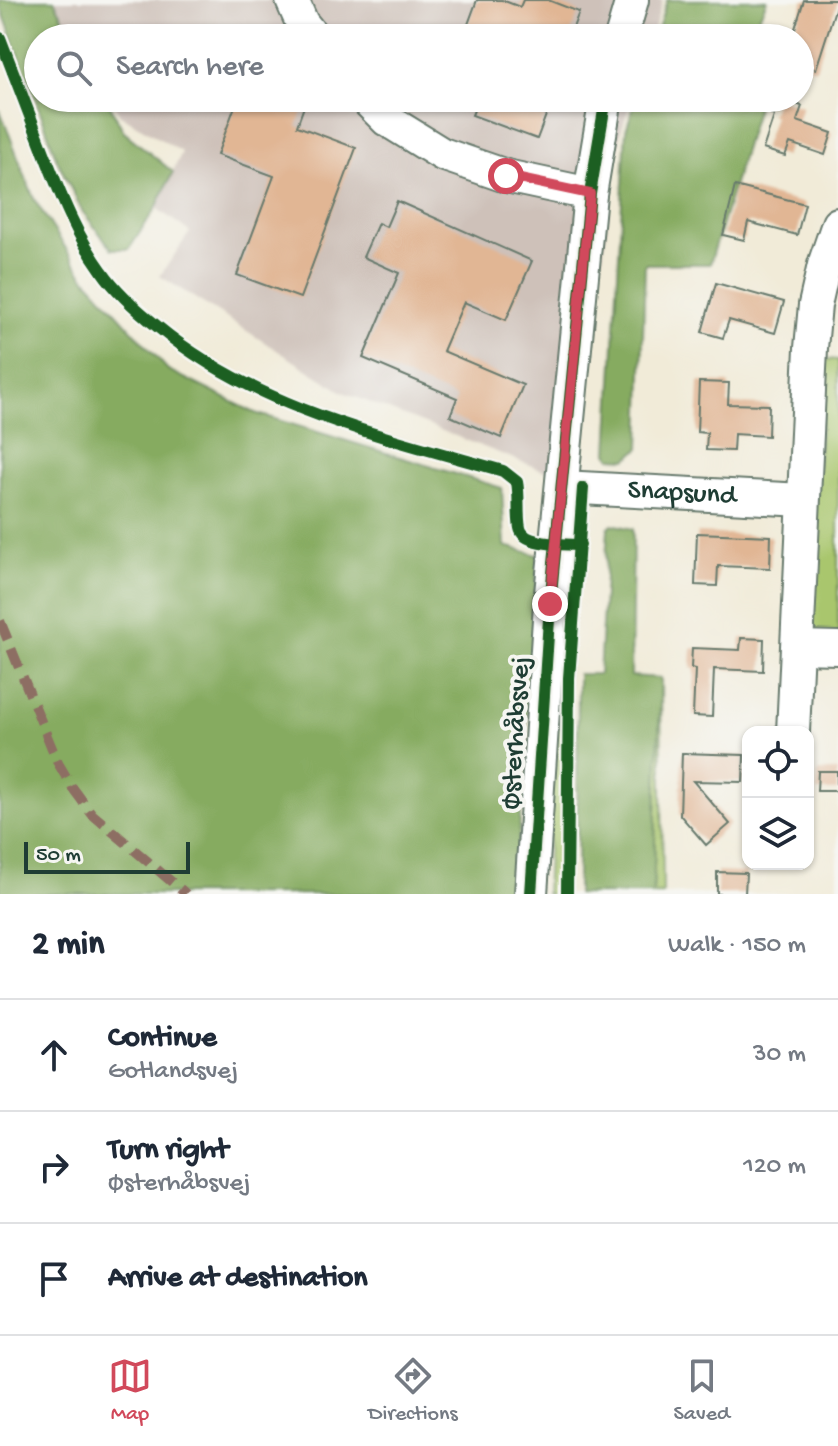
<!DOCTYPE html>
<meta charset="utf-8">
<style>
:root{--surface:#fff;--page:#f2f2f3;--text:#1f2937;--muted:#747a83;--line:#e0e1e3;--accent:#d1495b}
body{margin:0;font-family:"Gochi Hand",sans-serif;background:var(--page);color:var(--text)}
.controls{position:absolute;right:24px;bottom:24px;display:grid;overflow:hidden;border-radius:16px;box-shadow:0 2px 6px #0004}
.controls button{width:72px;height:72px;display:grid;place-items:center;padding:0;border:0;border-bottom:2px solid var(--line);background:var(--surface);color:var(--text);font:40px sans-serif}
.scale{position:absolute;left:24px;bottom:20px;width:166px;box-sizing:border-box;padding-left:8px;border:4px solid #1f3d34;border-top:0;font-size:22px;line-height:28px;white-space:nowrap;color:#1f3d34;-webkit-text-stroke:6px #f6f6f2;paint-order:stroke}
.stop{position:absolute;width:24px;height:24px;margin:-18px;border:6px solid #d1495b;border-radius:50%;background:#fff}
.stop.end{background:#d1495b;border-color:#fff;box-shadow:0 2px 8px #0008}
.list{margin:0;padding:0;list-style:none}
h2{display:flex;justify-content:space-between;align-items:center;height:104px;margin:0;padding:0 32px;font-size:34px}
h2 small{font-size:26px;font-weight:400;color:var(--muted)}
.list li{display:grid;grid-template-columns:52px 1fr auto;gap:24px;align-items:center;box-sizing:border-box;height:112px;padding:0 32px;border-top:2px solid var(--line)}
.list b{display:block;font-size:30px;white-space:nowrap}
.list p{margin:0;font-size:26px;white-space:nowrap;color:var(--muted)}
.list em{font-size:26px;font-style:normal;color:var(--muted)}
.icon{flex:none;width:44px;height:44px;fill:none;stroke:currentColor;stroke-width:2;stroke-linecap:round;stroke-linejoin:round}
.map{position:relative;flex:none;width:838px;height:894px;overflow:hidden}
.search{position:absolute;background:var(--surface);box-shadow:0 2px 6px #0004;left:24px;right:24px;top:24px;height:88px;display:flex;align-items:center;gap:20px;box-sizing:border-box;padding:0 28px;border-radius:44px;color:var(--muted);font-size:30px}
.sheet{height:440px;background:var(--surface)}
nav{display:flex;justify-content:space-around;align-items:center;box-sizing:border-box;height:112px;border-top:2px solid var(--line);background:var(--surface);font-size:22px;color:var(--muted)}
nav a{display:grid;justify-items:center;gap:4px}
nav .on{color:var(--accent)}
.map>svg:first-child{display:block}
</style>
<div class="map">
<svg width="838" height="894" viewBox="0 0 838 894">
<rect width="100%" height="100%" fill="#f6f6f2"/>
<filter id="ink" filterUnits="userSpaceOnUse"><feTurbulence type="fractalNoise" baseFrequency=".0125" numOctaves="2"/><feDisplacementMap in="SourceGraphic" scale="16" xChannelSelector="R" yChannelSelector="G"/><feConvolveMatrix kernelMatrix="1 2 1 2 8 2 1 2 1" color-interpolation-filters="sRGB"/></filter>
<filter id="wash" filterUnits="userSpaceOnUse"><feTurbulence type="fractalNoise" baseFrequency=".006" numOctaves="4" result="noise"/><feDisplacementMap in="SourceGraphic" scale="32" xChannelSelector="R" yChannelSelector="G"/><feGaussianBlur stdDeviation="1.8" result="paint"/><feColorMatrix in="noise" values="0 0 0 0 0 0 0 0 0 0 0 0 0 0 0 0 0 1.4 0 .05"/><feComposite in="paint" operator="in"/></filter>
<g filter="url(#wash)">
<rect width="100%" height="100%" fill="#f1ebd8"/>
<g fill="#cec1b9">
<polygon points="54,0 663,0 651,38 75,38"/>
<polygon points="110,98 632,98 621,131 609,215 585,380 579,465 545,471 343,392 160,276 190,232 156,208 182,152 120,115"/>
</g>
<g fill="#a9c66d" stroke="#648250" stroke-width="2">
<polygon points="826,359 838,360 838,642 805,631"/>
<polygon points="575,557 565,670 564,894 546,894 557,665"/>
<polygon points="661,678 663,894 653,894"/>
</g>
<g fill="#86ab60" stroke="#52744a" stroke-width="2">
<polygon points="0,0 54,0 74,38 38,38 38,98 106,98 124,132 173,172 156,208 129,249 112,249 82,211 57,160 45,125 0,5"/>
<polygon points="667,0 767,0 750,38 655,38"/>
<polygon points="636,98 753,98 757,107 710,264 645,264 640,448 627,459 611,458 608,453 626,130"/>
<polygon points="0,110 34,199 83,275 168,370 255,413 502,488 505,546 538,555 515,894 0,894"/>
<polygon points="612,524 633,529 631,676 661,678 653,894 577,894 578,674 599,674 608,528"/>
</g>
<g id="blocks">
<g fill="#e1b694">
<polygon points="477,0 502,0 520,7 523,0 548,0 579,12 569,38 463,38"/>
<polygon points="804,0 838,0 816,69 800,64 800,38 792,38"/>
<polygon points="238,98 307,98 297,126 356,148 300,298 237,275 274,176 217,155"/>
<polygon points="479,98 546,98 544,106 549,107 537,139 472,115"/>
<polygon points="777,98 802,106 797,121 832,133 825,155 790,143 785,156 763,149 774,116 771,114"/>
<polygon points="735,186 805,204 797,235 748,222 744,240 723,235"/>
<polygon points="397,201 532,261 506,320 464,302 443,351 523,385 501,438 450,416 457,398 363,358 399,273 363,257 378,223 386,227"/>
<polygon points="716,283 784,302 775,333 729,320 723,338 702,332"/>
<polygon points="699,382 729,383 728,404 769,405 768,436 734,434 733,451 706,450 707,433 697,432"/>
<polygon points="697,533 771,536 770,568 718,566 717,586 695,585"/>
<polygon points="741,638 764,639 763,671 714,669 712,717 693,716 695,669 691,668 692,648 740,650"/>
<polygon points="682,753 744,755 743,782 693,781 730,824 706,845 680,815"/>
<polygon points="818,771 837,771 837,791 817,791"/>
<polygon points="717,872 746,873 745,894 717,894"/>
</g>
</g>
</g>
<g filter="url(#ink)">
<use href="#blocks" fill-opacity="0" stroke="#687a6d" stroke-width="2"/>
<g fill="none" stroke-linecap="round" stroke-linejoin="round">
<defs>
<g id="minor">
<polyline points="292,0 302,23 314,38"/>
<polyline points="621,38 632,0"/>
<polyline points="365,98 387,120 442,154 506,176 590,194"/>
<path id="s1" d="M562 487 803 500"/>
<polyline points="798,647 838,648"/>
<polyline points="793,732 811,348 815,305 824,265 838,224"/>
<polyline points="531,894 550,604 590,194 606,98"/>
</g>
</defs>
<use href="#minor" stroke="#687a6d" stroke-width="36"/>
<use href="#minor" stroke="#fff" stroke-width="32"/>
<polyline stroke="#8d6e63" stroke-width="10" stroke-dasharray="20 10" stroke-linecap="butt" points="0,621 58,763 72,787 92,814 186,894"/>
<defs>
<g id="cycleway">
<path d="M0 38C16 80 32 121 48 163 63 201 78 238 102 271 117 293 138 311 158 327 256 408 384 437 503 471L517 482C520 497 517 513 520 528 523 546 565 544 580 545"/>
<polyline points="531,894 550,604 590,194 606,98"/>
<polyline points="567,894 569,678 583,488"/>
</g>
</defs>
<use href="#cycleway" stroke="#f6f6f2" stroke-width="17"/>
<use href="#cycleway" stroke="#1b5e20" stroke-width="12"/>
</g>
</g>
<g fill="none" stroke-linecap="round" stroke-linejoin="round" filter="url(#ink)">
<polyline stroke="#d1495b" stroke-width="10" points="506,176 590,194 550,604"/>
</g>
<g text-anchor="middle" dominant-baseline="central" stroke-width="8" stroke-linejoin="round" paint-order="stroke">
<g font-size="28" fill="#1f3d34" stroke="#f6f6f2">
<text stroke="none"><textPath href="#s1" startOffset="120">Snapsund</textPath></text>
<text transform="translate(517 733) rotate(-86)">Østerhåbsvej</text>
</g>
</g>
</svg>
<div class="controls">
<button><svg class="icon" aria-label="locate" viewBox="0 0 24 24"><circle cx="12" cy="12" r="6"/><path d="M12 2v4M12 18v4M2 12h4M18 12h4"/></svg></button>
<button><svg class="icon" aria-label="layers" viewBox="0 0 24 24"><path d="M12 4l9 5-9 5-9-5zM3 14l9 5 9-5"/></svg></button>
</div>
<div class="scale">50 m</div>
<div class="stop" style="left:506px;top:176px"></div>
<div class="stop end" style="left:550px;top:604px"></div>
<div class="search"><svg class="icon" aria-label="search" viewBox="0 0 24 24"><circle cx="10" cy="10" r="6"/><path d="M15 15l6 6"/></svg>Search here</div>
</div>
<section class="sheet">
<h2>2 min<small>Walk · 150 m</small></h2>
<ul class="list">
<li><svg class="icon" aria-label="ahead" viewBox="0 0 24 24"><path d="M12 20V5M6 11l6-6 6 6"/></svg><div><b>Continue</b><p>Gotlandsvej</p></div><em>30 m</em></li>
<li><svg class="icon" aria-label="right" viewBox="0 0 24 24"><path d="M7 20v-9h11M14 6l5 5-5 5"/></svg><div><b>Turn right</b><p>Østerhåbsvej</p></div><em>120 m</em></li>
<li><svg class="icon" aria-label="arrive" viewBox="0 0 24 24"><path d="M6 21V4h12l-3 4 3 4H6"/></svg><div><b>Arrive at destination</b></div></li>
</ul>
</section>
<nav>
<a class="on"><svg class="icon" aria-label="map" viewBox="0 0 24 24"><path d="M3 6l6-2 6 2 6-2v14l-6 2-6-2-6 2zM9 4v14M15 6v14"/></svg>Map</a>
<a><svg class="icon" aria-label="directions" viewBox="0 0 24 24"><path d="M12 3l9 9-9 9-9-9zM9 14v-3h6M13 9l2 2-2 2"/></svg>Directions</a>
<a><svg class="icon" aria-label="saved" viewBox="0 0 24 24"><path d="M7 4h10v16l-5-4-5 4z"/></svg>Saved</a>
</nav>
